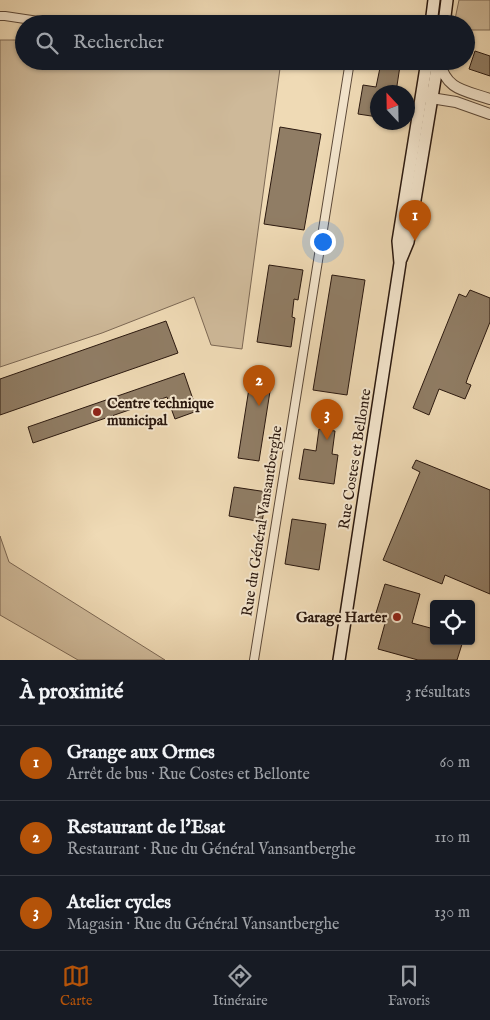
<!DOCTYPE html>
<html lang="fr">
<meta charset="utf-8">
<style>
:root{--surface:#171b24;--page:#20242c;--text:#f1f3f6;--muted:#9ea1a6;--line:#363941;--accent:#b45309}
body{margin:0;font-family:"IM FELL English",serif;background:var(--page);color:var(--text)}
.controls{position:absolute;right:15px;bottom:15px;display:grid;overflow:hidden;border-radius:5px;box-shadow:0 1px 4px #0004}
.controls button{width:45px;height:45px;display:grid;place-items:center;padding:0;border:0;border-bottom:1px solid var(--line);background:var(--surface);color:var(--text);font:25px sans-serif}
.compass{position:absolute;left:370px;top:85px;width:45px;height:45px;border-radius:50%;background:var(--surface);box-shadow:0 1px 4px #0004;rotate:338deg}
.you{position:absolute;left:322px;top:241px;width:18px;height:18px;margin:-12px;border:4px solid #fff;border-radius:50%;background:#1a73e8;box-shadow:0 0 0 8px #1a73e833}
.badge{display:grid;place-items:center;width:32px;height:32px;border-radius:50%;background:var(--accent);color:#fff;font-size:16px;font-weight:700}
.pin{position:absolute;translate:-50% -41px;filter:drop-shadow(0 1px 2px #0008)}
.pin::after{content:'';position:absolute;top:26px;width:18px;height:15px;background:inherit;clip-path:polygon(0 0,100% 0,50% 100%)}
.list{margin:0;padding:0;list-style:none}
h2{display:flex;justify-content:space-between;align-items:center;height:65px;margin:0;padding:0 20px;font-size:21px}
h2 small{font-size:16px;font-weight:400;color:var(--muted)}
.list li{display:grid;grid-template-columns:32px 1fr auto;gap:15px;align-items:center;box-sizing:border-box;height:75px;padding:0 20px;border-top:1px solid var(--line)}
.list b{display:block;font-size:19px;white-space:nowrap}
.list p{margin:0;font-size:16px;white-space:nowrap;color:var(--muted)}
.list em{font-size:16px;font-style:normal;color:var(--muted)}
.icon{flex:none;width:28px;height:28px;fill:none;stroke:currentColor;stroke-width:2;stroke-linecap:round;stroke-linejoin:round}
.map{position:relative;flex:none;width:490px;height:660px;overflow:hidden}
.search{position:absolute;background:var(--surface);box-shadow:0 1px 4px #0004;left:15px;right:15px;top:15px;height:55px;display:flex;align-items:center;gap:12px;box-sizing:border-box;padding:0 18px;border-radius:28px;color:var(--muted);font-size:19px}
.sheet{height:290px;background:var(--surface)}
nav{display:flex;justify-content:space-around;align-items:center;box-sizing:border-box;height:70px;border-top:1px solid var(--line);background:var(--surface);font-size:14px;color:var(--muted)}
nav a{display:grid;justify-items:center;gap:2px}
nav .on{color:var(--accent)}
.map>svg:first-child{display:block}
</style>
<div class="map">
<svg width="490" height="660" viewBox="0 0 490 660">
<rect width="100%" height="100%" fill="#efdab5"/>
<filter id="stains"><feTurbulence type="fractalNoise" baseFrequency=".004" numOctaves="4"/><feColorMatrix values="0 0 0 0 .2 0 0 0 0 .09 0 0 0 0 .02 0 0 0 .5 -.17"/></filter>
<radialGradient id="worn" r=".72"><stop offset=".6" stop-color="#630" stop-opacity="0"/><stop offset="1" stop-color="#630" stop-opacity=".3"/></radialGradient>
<g fill="#ceb999" stroke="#7c6854">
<polygon points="459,0 490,0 490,30 466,30 466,24 454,24"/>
<polygon points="0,40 24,40 24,61 281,61 242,349 211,345 194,297 102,333 0,367"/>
<polygon points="0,536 9,562 165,660 78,660 0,615"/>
</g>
<g fill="#907d65" stroke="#2a180f">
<polygon points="475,51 490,56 490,76 469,69"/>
<polygon points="381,63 400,66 396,92 378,92 378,117 358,114 363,85 376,87"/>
<polygon points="280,127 321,134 304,230 264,224"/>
<polygon points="269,265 303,270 298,300 294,299 292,317 295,318 291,347 257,342"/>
<polygon points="332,275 365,280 347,395 313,390"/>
<polygon points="470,290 490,298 490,322 468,377 466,383 471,385 465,399 439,389 429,415 413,408 459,294 466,297"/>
<polygon points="166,321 178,353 0,415 0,379"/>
<polygon points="184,373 197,411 175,419 167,397 33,443 28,427"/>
<polygon points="250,382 271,385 259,461 238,458"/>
<polygon points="319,429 335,431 332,454 338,455 334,484 299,479 304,449 316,451"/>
<polygon points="416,460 490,490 490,594 445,575 442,584 383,560 420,472 412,468"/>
<polygon points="234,487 267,492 262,522 229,516"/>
<polygon points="292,519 326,524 319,570 285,564"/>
<polygon points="385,584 420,594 412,623 434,629 434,641 463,641 457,660 418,660 378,649 387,616 376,613"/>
</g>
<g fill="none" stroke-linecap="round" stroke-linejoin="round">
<defs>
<g id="minor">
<polyline points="0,16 5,16 45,22 71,23 309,24"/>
<polyline points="254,660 350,61"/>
</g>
<g id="tertiary">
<path d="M439 61C447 91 464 90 490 99"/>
<polyline points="427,93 431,98 456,102 490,114"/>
</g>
<g id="secondary">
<polyline points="431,24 434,0"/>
<polyline points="444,24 447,0"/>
<polyline points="401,259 408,242 438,61"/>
<polyline points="339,660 400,263 398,241 427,61"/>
</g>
</defs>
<use href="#minor" stroke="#5b4838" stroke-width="10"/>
<use href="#tertiary" stroke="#5b4838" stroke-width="12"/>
<use href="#secondary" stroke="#2a180f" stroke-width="14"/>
<use href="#minor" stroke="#f5e7cf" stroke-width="8"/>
<use href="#tertiary" stroke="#f5e7cf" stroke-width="10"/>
<use href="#secondary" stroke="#f5e7cf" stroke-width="11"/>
</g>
<g fill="#8f2418" stroke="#f5e7cf" stroke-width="2">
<circle cx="97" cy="412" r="5"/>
<circle cx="397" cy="617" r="5"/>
</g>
<g text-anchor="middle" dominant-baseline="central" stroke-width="4" stroke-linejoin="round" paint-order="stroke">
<g font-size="15" font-weight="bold" fill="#2a180f" stroke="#f5e7cf" text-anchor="start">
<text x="107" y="403">Centre technique<tspan x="107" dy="17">municipal</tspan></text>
<text x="387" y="617" text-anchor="end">Garage Harter</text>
</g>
<g font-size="15" fill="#2a180f" stroke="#f5e7cf">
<text transform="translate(355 459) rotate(-81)">Rue Costes et Bellonte</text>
<text transform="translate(262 521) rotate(-81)">Rue du Général Vansantberghe</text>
</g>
</g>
<rect width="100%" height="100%" filter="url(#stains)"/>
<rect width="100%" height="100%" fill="url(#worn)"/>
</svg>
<div class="controls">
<button><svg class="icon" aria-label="locate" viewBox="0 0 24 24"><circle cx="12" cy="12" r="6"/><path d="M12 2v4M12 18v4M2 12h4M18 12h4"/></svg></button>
</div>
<svg class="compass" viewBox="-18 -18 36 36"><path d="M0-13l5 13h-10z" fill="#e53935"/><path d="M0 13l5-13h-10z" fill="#9ea1a6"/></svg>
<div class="you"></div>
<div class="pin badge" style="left:415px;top:241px">1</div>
<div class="pin badge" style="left:259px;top:406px">2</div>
<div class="pin badge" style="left:327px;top:440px">3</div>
<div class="search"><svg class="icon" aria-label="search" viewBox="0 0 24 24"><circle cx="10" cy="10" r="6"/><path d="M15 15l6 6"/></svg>Rechercher</div>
</div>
<section class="sheet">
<h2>À proximité<small>3 résultats</small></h2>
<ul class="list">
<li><span class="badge">1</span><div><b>Grange aux Ormes</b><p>Arrêt de bus · Rue Costes et Bellonte</p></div><em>60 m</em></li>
<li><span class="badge">2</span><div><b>Restaurant de l'Esat</b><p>Restaurant · Rue du Général Vansantberghe</p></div><em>110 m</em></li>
<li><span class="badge">3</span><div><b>Atelier cycles</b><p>Magasin · Rue du Général Vansantberghe</p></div><em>130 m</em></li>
</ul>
</section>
<nav>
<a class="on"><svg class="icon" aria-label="map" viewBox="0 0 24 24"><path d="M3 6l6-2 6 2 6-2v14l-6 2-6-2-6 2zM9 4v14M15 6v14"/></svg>Carte</a>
<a><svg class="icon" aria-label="directions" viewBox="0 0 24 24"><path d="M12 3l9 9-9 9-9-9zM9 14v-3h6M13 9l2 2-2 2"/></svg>Itinéraire</a>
<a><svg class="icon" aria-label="saved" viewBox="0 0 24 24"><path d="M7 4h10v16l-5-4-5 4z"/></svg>Favoris</a>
</nav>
